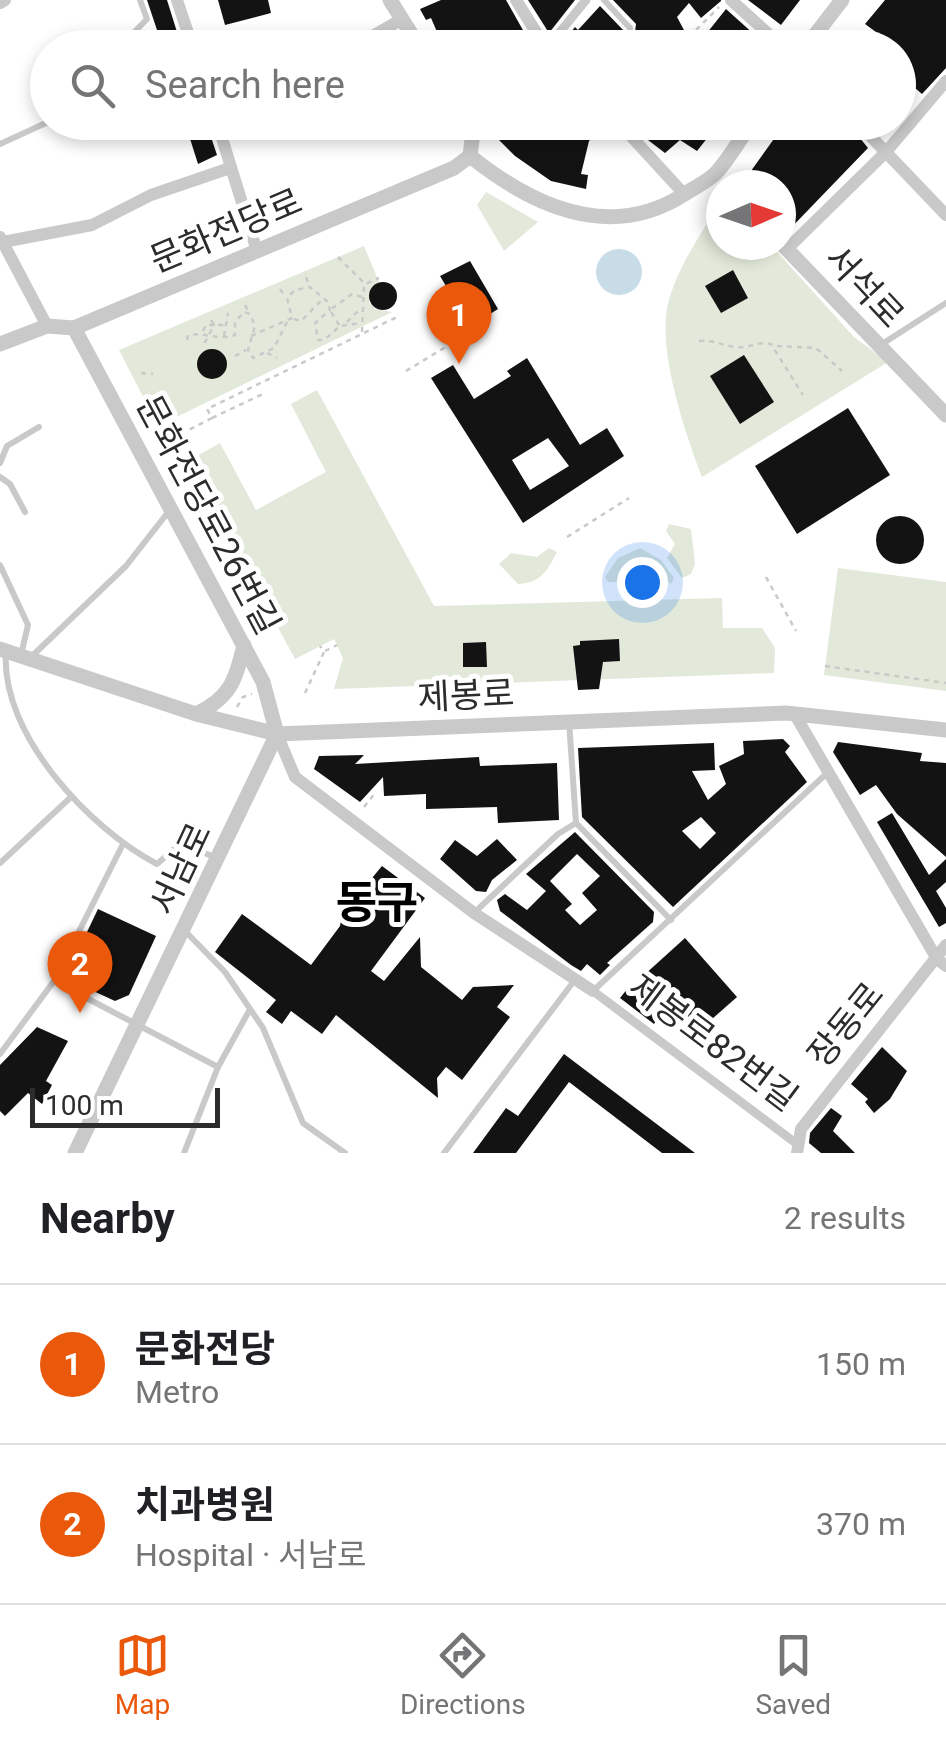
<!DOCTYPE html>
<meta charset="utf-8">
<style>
:root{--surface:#fff;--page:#f6f6f6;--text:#202124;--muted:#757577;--line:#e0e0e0;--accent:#ea580c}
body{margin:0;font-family:Roboto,"Noto Sans KR",sans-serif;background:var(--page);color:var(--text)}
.compass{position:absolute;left:706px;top:170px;width:90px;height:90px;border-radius:50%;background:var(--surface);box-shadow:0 5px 15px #0003;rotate:88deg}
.scale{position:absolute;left:30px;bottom:25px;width:190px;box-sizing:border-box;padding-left:10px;border:5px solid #2c2c2c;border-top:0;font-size:28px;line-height:35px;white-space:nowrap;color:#2c2c2c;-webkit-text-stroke:8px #fff;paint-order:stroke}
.you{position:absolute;left:642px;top:582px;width:35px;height:35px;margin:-25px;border:8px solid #fff;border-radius:50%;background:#1a73e8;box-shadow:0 0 0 15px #1a73e833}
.badge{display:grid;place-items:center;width:65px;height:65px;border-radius:50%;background:var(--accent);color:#fff;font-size:32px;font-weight:700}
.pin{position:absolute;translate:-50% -82px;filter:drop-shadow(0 2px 5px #0008)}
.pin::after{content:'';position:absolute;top:52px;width:35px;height:30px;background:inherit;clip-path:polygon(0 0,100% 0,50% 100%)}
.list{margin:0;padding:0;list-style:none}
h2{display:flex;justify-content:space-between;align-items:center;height:130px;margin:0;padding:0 40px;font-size:42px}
h2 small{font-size:32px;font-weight:400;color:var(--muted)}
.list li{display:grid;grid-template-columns:65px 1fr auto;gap:30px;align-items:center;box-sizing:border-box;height:160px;padding:0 40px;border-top:2px solid var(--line)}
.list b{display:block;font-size:38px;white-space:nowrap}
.list p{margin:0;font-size:32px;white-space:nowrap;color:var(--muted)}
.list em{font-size:32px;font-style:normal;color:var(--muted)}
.icon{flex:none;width:55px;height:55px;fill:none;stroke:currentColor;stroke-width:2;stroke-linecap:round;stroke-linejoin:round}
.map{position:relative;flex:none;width:946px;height:1153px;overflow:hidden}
.search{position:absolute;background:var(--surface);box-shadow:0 5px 15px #0003;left:30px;right:30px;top:30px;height:110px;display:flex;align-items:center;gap:25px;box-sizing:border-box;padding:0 35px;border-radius:55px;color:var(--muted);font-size:38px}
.sheet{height:450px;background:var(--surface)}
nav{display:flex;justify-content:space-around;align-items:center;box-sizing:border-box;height:140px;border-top:2px solid var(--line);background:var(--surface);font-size:28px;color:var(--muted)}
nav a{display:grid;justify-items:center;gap:5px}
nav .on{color:var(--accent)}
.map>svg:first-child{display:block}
</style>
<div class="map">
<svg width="946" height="1153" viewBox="0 0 946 1153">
<rect width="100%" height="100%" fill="#fff"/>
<g fill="#e2e9da">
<polygon points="486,192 538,222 504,251 477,205"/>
<path d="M721 200V245H771L854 337 888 362 702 477C685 433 657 350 668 304 677 267 702 233 721 200Z"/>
<polygon points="364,246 379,282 369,292 369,302 375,309 392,312 158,426 119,350"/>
<polygon points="317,390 434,606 722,598 723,628 762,628 775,648 774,673 334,689 343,658 334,639 295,659 188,461 220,443 256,510 326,472 291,404"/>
<polygon points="669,524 691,529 695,564 691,574 682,578 667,558 675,544 666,531"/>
<path d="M549 548 557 552C547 571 541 583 518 584L499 564 511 553 537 557Z"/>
<polygon points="640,548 661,560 674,578 671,584 640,564 630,566 618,582 608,582 605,577 618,558"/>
<polygon points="838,568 946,582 946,691 824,675"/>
</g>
<circle fill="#c7dce7" cx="619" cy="272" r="23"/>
<g fill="#131313" fill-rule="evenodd">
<polygon points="147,0 167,0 182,48 163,48"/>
<polygon points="218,0 268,0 271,13 225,25"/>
<polygon points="441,0 506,0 533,48 501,48 492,30 474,40 477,48 444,48 431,18 426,20 420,9"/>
<polygon points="528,0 575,0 549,33"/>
<polygon points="613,0 721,0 721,1 701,18 689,3 677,17 685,32 667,48 645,48 641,41 633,48 565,48 564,41 575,27 578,30 600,6 626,33 635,32 636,24"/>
<polygon points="748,0 800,0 781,25"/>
<polygon points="885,0 946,0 946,68 922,94 900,75 898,48 865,24"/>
<polygon points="726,9 767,46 768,48 695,48"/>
<polygon points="196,122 206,122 217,155 198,164 186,126"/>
<polygon points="495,122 542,122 554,134 564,122 608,122 589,141 581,174 588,175 586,189 551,181 515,156 488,129"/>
<polygon points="646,122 720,122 697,151 680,140 665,153 648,140 659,130"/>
<polygon points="786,122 847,122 868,148 786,233 781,232 781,185 741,185"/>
<polygon points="470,261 498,309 479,321 461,291 452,296 440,276"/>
<polygon points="733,270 748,298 721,313 705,286"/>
<circle cx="383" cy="296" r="14"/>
<circle cx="212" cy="364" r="15"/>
<polygon points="744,355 774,402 740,424 710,376"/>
<path d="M527 358 580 445 607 428 624 456 523 523 431 378 453 365 474 399 511 376 507 371ZM548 438 569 466 530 490 512 460Z"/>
<polygon points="848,408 890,475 797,534 755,466"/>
<circle cx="900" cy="540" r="24"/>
<polygon points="619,639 620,661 603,662 599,689 578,690 573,646 580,645 580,641"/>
<polygon points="486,642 487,667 463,667 463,643"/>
<path d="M783 739 790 746 785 752 807 782 673 907 582 817 578 748 714 743 715 770 692 771 708 800 726 784 719 766 744 754 743 741ZM701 817 716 833 700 849 682 831Z"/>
<polygon points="838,742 922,753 920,761 946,763 946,857 897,814 876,785 860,795 833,752"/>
<polygon points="364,755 355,764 479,757 480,766 557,763 559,820 498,823 497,807 426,809 426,794 384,796 383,777 360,802 314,769 319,756"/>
<polygon points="892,813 929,875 946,859 946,882 936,891 946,908 946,923 939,927 877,822"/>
<path d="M575 832 654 912 653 922 607 963 610 965 600 975 587 964 581 971 571 965 500 911 497 900 505 894 527 910 546 891 526 874ZM577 854 600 876 582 893 597 910 580 925 565 910 572 904 550 881Z"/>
<polygon points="497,839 517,860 492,880 486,892 476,891 440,859 455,840 477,856"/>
<polygon points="382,866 425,898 371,971 384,981 420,937 421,967 462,1000 473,987 514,985 497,1007 510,1017 462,1080 446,1067 437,1078 438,1098 336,1015 322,1034 291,1011 282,1024 266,1012 276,1000 215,952 242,914 311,965 340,926 342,914"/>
<polygon points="98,909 156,936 129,995 115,1001 65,978"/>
<polygon points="685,938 737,997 695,1034 643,976"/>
<polygon points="628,988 661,1014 654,1024 620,998"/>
<polygon points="37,1027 68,1041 46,1081 52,1085 42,1104 28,1093 5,1116 0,1111 0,1065"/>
<polygon points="882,1047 907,1071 890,1099 874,1113 865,1102 868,1099 851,1084"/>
<polygon points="564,1054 695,1153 662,1153 569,1082 516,1153 473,1153 506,1108 518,1116"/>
<polygon points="831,1108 842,1116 833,1131 855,1153 821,1153 809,1143 810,1133"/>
</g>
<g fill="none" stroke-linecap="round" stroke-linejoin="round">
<g stroke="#c9c9c9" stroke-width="2.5" stroke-dasharray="5 5" stroke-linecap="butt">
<polyline points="689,37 719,7"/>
<polyline points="338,257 365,284 379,278"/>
<polyline points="306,277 309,286"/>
<polyline points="280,289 286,297"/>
<polyline points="245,305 249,312"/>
<polyline points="294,319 301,321 322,300"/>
<polyline points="211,320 214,325 224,325"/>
<polyline points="347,322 359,310"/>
<polyline points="339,325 330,310 352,294 362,297"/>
<polyline points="203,331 206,325 214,325 203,346"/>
<polyline points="362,332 364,286"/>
<polyline points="224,336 228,313"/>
<polyline points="251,336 292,318 287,298 295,290 310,287 328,302 330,310 315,323 318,340 324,340 340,326 360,323"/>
<path d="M187 340 188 335C206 332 217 341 235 335V322L244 312 250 314 255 326 248 350 253 358 274 348 287 322"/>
<path d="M699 341C714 340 722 345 735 347 748 349 757 341 771 344L803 395"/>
<polyline points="777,346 816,348 842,371"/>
<polyline points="267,353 277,358"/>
<polyline points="235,356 246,350"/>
<polyline points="406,371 449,345"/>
<polyline points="141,373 153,374"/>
<polyline points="212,418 263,394"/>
<polyline points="163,443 212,418 207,409 397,317"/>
<polyline points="567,537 629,498"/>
<polyline points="766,577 796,631"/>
<polyline points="325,651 337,645"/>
<polyline points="825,666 946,683"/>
<polyline points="305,693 324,652 320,646"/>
<polyline points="237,707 243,697 252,694"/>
<polyline points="364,807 375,793"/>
</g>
<g stroke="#c9c9c9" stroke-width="6">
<polyline points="604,0 630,28"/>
<polyline points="119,48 147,19 140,0"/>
<polyline points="0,144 48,122"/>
<polyline points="879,346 946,303"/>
<polyline points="0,463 7,446 39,427"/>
<polyline points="0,477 10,484 25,512"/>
<polyline points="0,565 28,625 21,655"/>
<path d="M6 652C0 734 90 829 157 864L181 843 214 857"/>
<polyline points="30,658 126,566 169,511"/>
<polyline points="569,721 576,823 671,920"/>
<polyline points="0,863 70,798"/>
<polyline points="476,911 558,834 576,823"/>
<polyline points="185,931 225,972 263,1028 303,1123 345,1153"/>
<polyline points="54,981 218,1067"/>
<polyline points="594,990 826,774"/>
<polyline points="0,1054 54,981 122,846"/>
<polyline points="184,1153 218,1067 249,1011"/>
<polyline points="444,1153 574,981"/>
</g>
<g stroke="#c9c9c9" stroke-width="9">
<polyline points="547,48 586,0"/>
<polyline points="593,991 797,1144"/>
</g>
<g stroke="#c9c9c9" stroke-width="12">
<polyline points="177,0 193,48"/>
<polyline points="516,0 546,48"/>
<polyline points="731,0 784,48"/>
<polyline points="0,3 5,0"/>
<polyline points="352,48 402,19"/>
<polyline points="678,48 681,45"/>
<polyline points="217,122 257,251"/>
<polyline points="618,122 684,194"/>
<polyline points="857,122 946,215"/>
<polyline points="0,237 47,326"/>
<polyline points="3,242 92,225 151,195 230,168"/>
<polyline points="787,249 886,152 946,81"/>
<polyline points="794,713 937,959 946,966"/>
<polyline points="277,734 295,777 474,913 593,991"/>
<polyline points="797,1153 801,1129 946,945"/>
</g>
<g stroke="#c9c9c9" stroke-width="15">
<polyline points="390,0 420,48"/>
<polyline points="805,48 842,0"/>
<polyline points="467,122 473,132 470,156"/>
<path d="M470 156C531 205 609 242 683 195 693 188 707 182 716 173 729 159 740 139 752 122"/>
<polyline points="781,243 946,415"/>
<polyline points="74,328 263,682 277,734"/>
<polyline points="0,344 47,326 74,328 454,168 470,156"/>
<polyline points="0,649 196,714 277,734 786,713 946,730"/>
<path d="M196 714C230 698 236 680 244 645"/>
<polyline points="75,1153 277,734"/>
</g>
</g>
<g text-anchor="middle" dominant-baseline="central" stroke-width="10" stroke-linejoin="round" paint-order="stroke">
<g font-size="35" fill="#2c2c2c" stroke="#fff">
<text transform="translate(226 231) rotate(-23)">문화전당로</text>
<text transform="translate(864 287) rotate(47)">서석로</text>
<text transform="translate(208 515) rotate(62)">문화전당로26번길</text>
<text transform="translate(466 696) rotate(-3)">제봉로</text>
<text transform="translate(181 869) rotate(-65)">서남로</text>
<text transform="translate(846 1025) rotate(-51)">장동로</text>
<text transform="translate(713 1043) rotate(37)">제봉로82번길</text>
</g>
<g font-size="45" font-weight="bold" fill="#000" stroke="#fff">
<text x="377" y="902">동구</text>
</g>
</g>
</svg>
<svg class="compass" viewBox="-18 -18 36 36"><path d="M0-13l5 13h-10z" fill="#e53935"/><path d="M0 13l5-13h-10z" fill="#757577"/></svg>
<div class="scale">100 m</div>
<div class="you"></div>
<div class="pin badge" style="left:459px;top:364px">1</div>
<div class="pin badge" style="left:80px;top:1013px">2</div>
<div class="search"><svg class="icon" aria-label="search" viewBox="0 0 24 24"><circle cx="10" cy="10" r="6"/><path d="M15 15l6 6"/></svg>Search here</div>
</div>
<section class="sheet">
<h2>Nearby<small>2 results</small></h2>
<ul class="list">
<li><span class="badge">1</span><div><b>문화전당</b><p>Metro</p></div><em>150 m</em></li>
<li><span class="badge">2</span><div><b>치과병원</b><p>Hospital · 서남로</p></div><em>370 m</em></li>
</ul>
</section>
<nav>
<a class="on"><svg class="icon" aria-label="map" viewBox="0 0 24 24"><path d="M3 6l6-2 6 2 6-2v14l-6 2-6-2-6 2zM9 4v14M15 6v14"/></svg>Map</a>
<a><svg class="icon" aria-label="directions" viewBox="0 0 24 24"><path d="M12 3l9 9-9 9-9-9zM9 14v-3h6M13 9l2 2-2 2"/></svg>Directions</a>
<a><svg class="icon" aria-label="saved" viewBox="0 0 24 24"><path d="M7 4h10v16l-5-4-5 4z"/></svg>Saved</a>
</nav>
